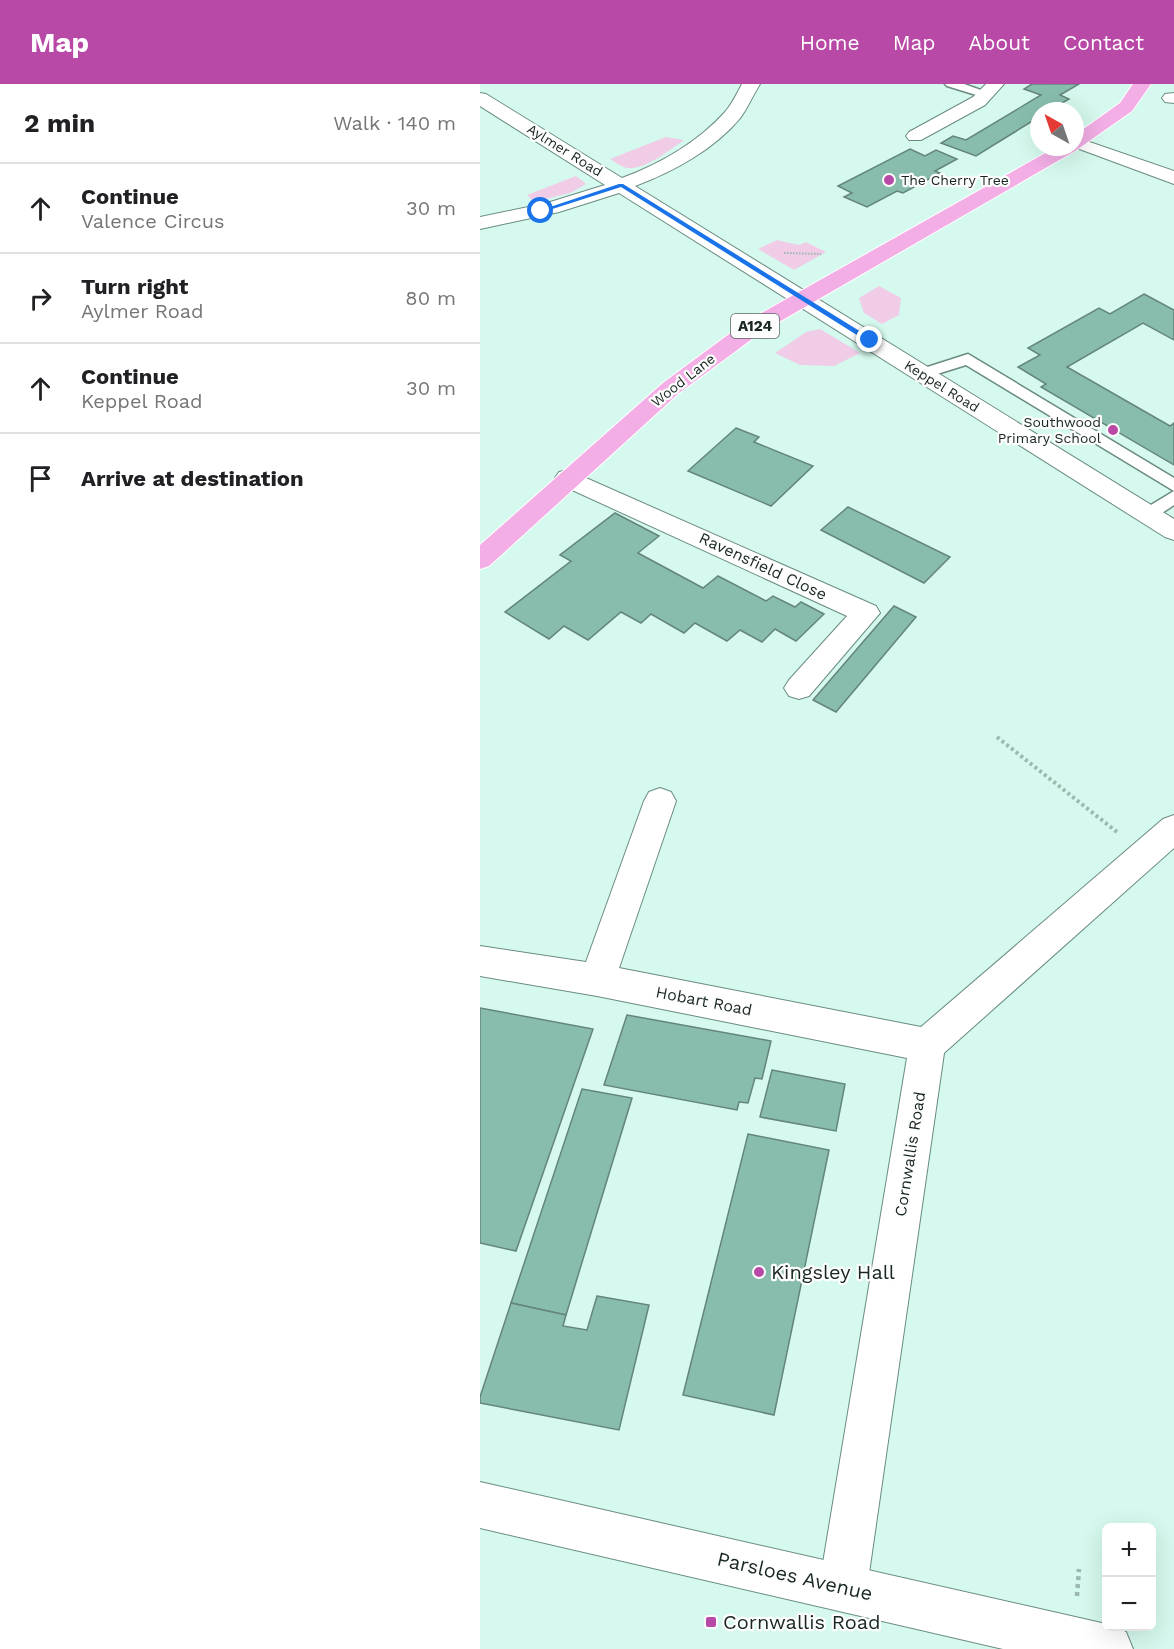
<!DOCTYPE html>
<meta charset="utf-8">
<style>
:root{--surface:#fff;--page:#f2f2f2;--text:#202124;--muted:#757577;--line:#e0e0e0;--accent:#b949a6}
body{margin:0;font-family:"Work Sans",sans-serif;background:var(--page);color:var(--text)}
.controls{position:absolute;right:18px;bottom:18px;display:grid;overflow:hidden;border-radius:9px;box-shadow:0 6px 24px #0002}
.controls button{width:54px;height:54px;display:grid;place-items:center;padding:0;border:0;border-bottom:2px solid var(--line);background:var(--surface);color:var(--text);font:30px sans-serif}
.compass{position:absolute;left:550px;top:18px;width:54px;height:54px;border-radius:50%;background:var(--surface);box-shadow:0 6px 24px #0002;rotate:320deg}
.stop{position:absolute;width:18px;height:18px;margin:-14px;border:4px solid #1a73e8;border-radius:50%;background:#fff}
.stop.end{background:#1a73e8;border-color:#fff;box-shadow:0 2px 6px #0008}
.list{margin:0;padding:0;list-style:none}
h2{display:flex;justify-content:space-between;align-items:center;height:78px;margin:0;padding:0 24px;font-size:26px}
h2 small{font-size:20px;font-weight:400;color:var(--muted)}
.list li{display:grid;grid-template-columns:39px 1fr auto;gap:18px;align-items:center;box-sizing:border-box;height:90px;padding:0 24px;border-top:2px solid var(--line)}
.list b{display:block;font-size:22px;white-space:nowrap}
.list p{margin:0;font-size:20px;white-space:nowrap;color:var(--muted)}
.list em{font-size:20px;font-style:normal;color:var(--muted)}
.icon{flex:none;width:33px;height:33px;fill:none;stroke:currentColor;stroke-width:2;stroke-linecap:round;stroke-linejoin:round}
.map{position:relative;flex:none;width:694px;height:1565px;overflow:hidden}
header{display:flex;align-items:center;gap:36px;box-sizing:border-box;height:84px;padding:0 30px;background:var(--accent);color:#fff}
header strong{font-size:28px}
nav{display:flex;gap:33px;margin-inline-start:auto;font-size:21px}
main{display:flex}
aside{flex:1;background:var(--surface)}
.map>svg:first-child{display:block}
</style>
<header>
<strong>Map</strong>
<nav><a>Home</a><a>Map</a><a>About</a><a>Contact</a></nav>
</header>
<main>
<aside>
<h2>2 min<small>Walk · 140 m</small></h2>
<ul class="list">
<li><svg class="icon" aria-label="ahead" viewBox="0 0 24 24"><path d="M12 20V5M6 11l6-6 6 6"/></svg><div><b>Continue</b><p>Valence Circus</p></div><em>30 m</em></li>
<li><svg class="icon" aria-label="right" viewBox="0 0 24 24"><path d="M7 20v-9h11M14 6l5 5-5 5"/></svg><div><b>Turn right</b><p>Aylmer Road</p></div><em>80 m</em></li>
<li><svg class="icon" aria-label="ahead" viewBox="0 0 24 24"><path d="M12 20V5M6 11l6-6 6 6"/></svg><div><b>Continue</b><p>Keppel Road</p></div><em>30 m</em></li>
<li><svg class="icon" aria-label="arrive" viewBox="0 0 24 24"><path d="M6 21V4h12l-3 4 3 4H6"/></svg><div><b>Arrive at destination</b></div></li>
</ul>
</aside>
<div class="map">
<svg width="694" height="1565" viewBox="0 0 694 1565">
<rect width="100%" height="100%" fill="#d5f9ee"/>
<g fill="#f0cce7">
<path d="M186 53 204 56C189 66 166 86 147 84 142 83 135 78 130 75Z"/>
<polygon points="96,92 106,100 90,109 54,118 47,111"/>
<polygon points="297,156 319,161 326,158 346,168 314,186 278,165"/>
<polygon points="399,202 421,214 419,231 402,240 384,229 379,214"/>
<polygon points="340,245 380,269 354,282 320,281 295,269 326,248"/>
</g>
<g fill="#88bdad" stroke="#64857c" stroke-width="1.5">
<polygon points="552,0 599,0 580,11 589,15 568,27 559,27 559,33 496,72 461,59 473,52 486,56 561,11 544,5"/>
<polygon points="430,65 445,72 456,66 477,75 455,87 460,89 423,109 417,107 387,123 364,113 372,109 358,102"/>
<polygon points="664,210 694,226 694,256 663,239 587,283 690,342 694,339 694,381 561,303 566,300 538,283 560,271 548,264 619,224 630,230"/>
<polygon points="256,344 279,353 274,358 333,382 291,422 208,387"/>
<polygon points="368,423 470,473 444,499 341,446"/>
<polygon points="135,429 179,452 158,469 223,504 238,492 286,517 293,512 315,523 321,518 344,530 316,557 295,545 282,558 260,546 247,557 215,539 204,549 171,530 161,539 141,528 108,556 84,542 69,555 25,528 91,477 80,471"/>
<polygon points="414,522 436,533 356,628 333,616"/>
<polygon points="0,924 113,945 36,1167 0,1159"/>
<polygon points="147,931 291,957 282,995 275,994 268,1019 259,1018 257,1026 124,1001"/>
<polygon points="292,986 365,1000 356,1047 280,1033"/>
<polygon points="102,1005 152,1014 86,1231 31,1219"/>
<polygon points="268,1050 349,1066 294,1331 203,1311"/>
<polygon points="117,1212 169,1221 139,1346 0,1319 0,1313 31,1219 86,1231 83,1242 107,1246"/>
</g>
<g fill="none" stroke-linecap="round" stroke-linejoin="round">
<defs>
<g id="service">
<polygon points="465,0 484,0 512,10 506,14 467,2"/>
<polygon points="488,270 694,394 694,421 673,435 661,435 658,431 661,427 694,407 486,281 441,295 433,290 435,287"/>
</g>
<g id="minor">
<path d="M262 0H280C273 11 268 23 261 33 235 65 193 88 155 102L694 435V456L685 453 139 109 79 128 0 145V133L67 119 125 101 0 22V9L6 10 142 94C180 80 218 58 245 28 252 20 257 9 262 0Z"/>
<polygon points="506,0 524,0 505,21 441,56 429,56 426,52 429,48 493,13"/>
<polygon points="694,9 694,19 685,18 682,14 685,10"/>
<polygon points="595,53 694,87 694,100 594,63"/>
<polygon points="88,386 396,522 400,529 329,612 319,615 309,612 304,604 309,596 367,532 79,400 75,394 79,388"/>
<polygon points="180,704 191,708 196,717 139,884 441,943 683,735 694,731 694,764 464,969 387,1503 380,1520 363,1527 346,1520 339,1503 427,974 117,912 0,892 0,862 106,878 164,717 169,708"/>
</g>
<polygon id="tertiary" points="0,1398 626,1540 626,1542 634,1542 646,1548 653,1565 523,1565 0,1444"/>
<polygon id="primary" points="653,0 671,0 652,27 595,67 280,249 199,309 9,482 0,485 0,461 183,299 264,239 576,63 595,63 595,51 640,19"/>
</defs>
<use href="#service" stroke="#6a8b81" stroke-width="3"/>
<use href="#minor" stroke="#6a8b81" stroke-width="2"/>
<use href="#tertiary" stroke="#6a8b81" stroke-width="2"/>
<use href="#primary" stroke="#fff" stroke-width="2"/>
<polyline stroke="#9cb9b0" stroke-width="2" stroke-dasharray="1.5 1.5" stroke-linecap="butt" points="304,169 341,170"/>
<polyline stroke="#9cb9b0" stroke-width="4" stroke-dasharray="3 3" stroke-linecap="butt" points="517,653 637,748"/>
<polyline stroke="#9cb9b0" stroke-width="4.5" stroke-dasharray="4 4" stroke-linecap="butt" points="597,1512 599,1485"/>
<use href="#service" fill="#fff" fill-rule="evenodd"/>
<use href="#minor" fill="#fff" fill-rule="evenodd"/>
<use href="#tertiary" fill="#fff" fill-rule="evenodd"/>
<use href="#primary" fill="#f2aee5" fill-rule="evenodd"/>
</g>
<polygon fill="#1a73e8" points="139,100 143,100 394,256 388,258 141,103 63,128 58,127"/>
<g fill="#b949a6" stroke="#fdfdfd" stroke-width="2">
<circle cx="409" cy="96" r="6"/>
<circle cx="633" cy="346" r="6"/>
<circle cx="279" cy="1188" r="6"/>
<rect x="225" y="1532" width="12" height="12" rx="3"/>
</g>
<g text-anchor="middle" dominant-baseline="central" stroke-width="4.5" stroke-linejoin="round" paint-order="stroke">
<g font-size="14" fill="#182622" stroke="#fdfdfd">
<text transform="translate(85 66) rotate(32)">Aylmer Road</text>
<text transform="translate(203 296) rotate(-38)">Wood Lane</text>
<text transform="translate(462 302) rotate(32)">Keppel Road</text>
</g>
<g font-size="14" fill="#182622" stroke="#fdfdfd" text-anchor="start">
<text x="421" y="96">The Cherry Tree</text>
<text x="621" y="338" text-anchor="end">Southwood<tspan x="621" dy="16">Primary School</tspan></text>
</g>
<rect fill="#fdfdfd" stroke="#5d6664" stroke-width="1.5" x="251" y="230" width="48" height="24" rx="4.5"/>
<g font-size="15" font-weight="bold" fill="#182622">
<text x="275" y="242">A124</text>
</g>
<g font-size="16" fill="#182622" stroke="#fdfdfd">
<text transform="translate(283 482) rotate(25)">Ravensfield Close</text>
<text transform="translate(224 917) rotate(11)">Hobart Road</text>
<text transform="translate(430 1070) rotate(-81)">Cornwallis Road</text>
</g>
<g font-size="20" fill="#182622" stroke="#fdfdfd" text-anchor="start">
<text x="291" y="1188">Kingsley Hall</text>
<text x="243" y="1538">Cornwallis Road</text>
</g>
<g font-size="20" fill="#182622" stroke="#fdfdfd">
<text transform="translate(315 1492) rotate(13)">Parsloes Avenue</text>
</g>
</g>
</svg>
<div class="controls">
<button>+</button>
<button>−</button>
</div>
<svg class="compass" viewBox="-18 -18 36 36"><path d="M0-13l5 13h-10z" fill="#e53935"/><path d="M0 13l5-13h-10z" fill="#757577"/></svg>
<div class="stop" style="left:61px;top:127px"></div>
<div class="stop end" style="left:390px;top:256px"></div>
</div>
</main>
